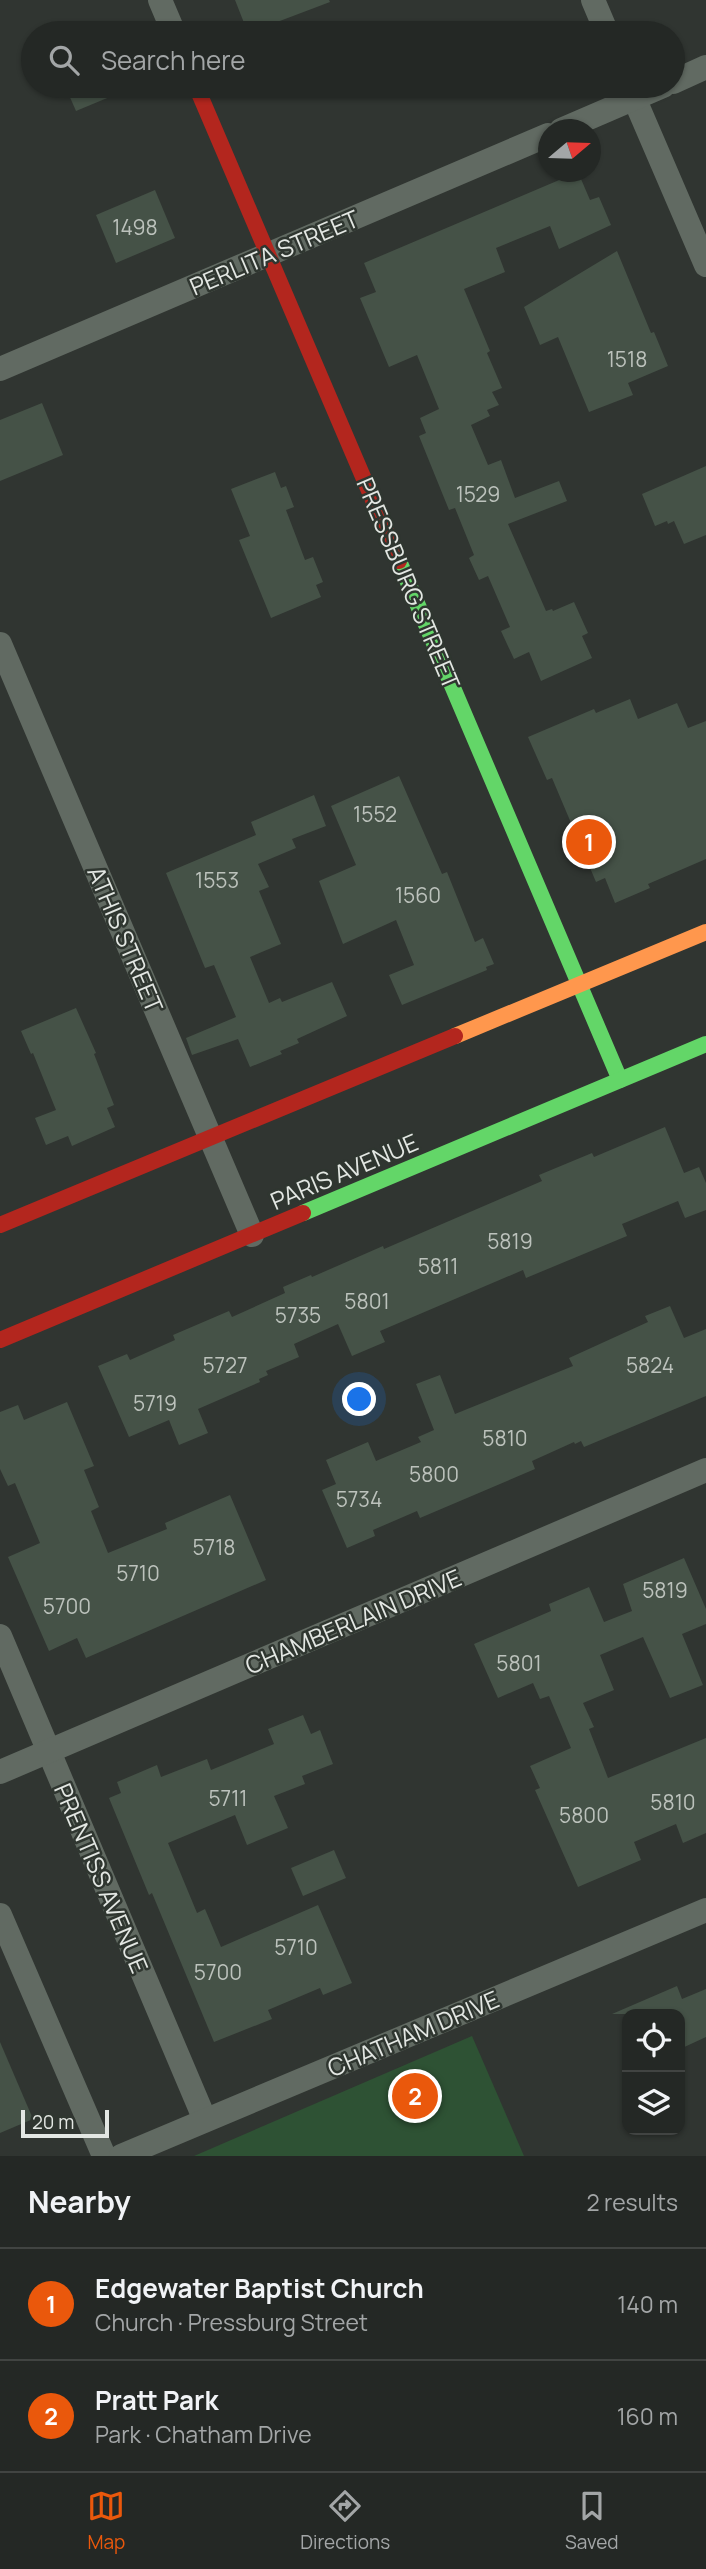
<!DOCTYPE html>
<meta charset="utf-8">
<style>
:root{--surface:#242825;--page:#303432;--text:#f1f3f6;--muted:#a3a6a7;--line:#414442;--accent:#ea580c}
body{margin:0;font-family:Manrope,sans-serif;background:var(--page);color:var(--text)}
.controls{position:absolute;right:21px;bottom:21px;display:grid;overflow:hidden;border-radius:14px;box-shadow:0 2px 5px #0004}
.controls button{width:63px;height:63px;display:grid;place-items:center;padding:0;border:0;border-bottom:2px solid var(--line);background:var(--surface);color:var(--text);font:35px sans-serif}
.compass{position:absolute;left:538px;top:119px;width:63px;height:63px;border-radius:50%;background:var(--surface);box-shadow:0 2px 5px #0004;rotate:71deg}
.scale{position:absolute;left:21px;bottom:18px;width:88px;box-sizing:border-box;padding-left:7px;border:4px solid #e3e7e3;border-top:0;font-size:19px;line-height:24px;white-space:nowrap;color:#e3e7e3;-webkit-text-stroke:5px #2f3630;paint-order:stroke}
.you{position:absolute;left:360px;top:1400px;width:24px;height:24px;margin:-18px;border:5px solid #fff;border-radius:50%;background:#1a73e8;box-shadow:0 0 0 10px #1a73e833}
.badge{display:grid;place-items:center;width:46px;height:46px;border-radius:50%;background:var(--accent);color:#fff;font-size:23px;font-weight:700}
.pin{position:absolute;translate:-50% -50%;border:4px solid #fff;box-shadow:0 2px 7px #0006}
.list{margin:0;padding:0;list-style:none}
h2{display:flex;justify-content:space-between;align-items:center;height:91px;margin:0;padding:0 28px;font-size:30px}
h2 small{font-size:23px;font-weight:400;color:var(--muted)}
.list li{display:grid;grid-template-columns:46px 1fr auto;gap:21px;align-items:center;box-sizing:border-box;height:112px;padding:0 28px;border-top:2px solid var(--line)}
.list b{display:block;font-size:26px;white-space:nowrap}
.list p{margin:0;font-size:23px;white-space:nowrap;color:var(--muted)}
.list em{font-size:23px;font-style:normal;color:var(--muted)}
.icon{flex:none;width:38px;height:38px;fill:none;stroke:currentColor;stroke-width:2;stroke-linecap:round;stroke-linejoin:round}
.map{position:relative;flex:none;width:706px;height:2156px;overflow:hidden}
.search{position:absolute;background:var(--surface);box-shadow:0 2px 5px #0004;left:21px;right:21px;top:21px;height:77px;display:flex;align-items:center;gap:18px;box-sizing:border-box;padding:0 24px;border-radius:38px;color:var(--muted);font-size:26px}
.sheet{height:315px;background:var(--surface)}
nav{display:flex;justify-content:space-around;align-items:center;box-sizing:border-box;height:98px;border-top:2px solid var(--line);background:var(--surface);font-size:19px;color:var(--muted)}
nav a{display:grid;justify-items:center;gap:4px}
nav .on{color:var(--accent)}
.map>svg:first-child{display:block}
</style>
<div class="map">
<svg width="706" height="2156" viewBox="0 0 706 2156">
<rect width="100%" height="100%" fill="#303531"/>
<polygon fill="#2e5234" points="472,2036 524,2156 194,2156"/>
<g fill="#455247">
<polygon points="235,0 329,0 330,2 248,33"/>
<polygon points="65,86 136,86 76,111"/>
<polygon points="578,172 590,200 599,197 611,225 559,249 550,226 496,248 505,272 464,289 490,351 487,353 502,388 492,392 499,405 487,410 490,416 471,425 488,465 501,460 515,498 559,481 567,501 508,524 546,611 552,609 553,611 574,602 588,633 582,636 592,658 541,681 529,652 514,659 501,631 510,627 488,576 479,580 469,558 474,555 455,508 449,510 419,436 426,433 420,418 439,409 417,355 389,367 360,298 376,292 364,263"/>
<polygon points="155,190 175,238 116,263 96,215"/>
<polygon points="617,251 651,333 654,332 668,366 628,383 633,395 589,412 558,337 540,345 524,307"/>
<polygon points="42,403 63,455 0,481 0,420"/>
<polygon points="706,466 706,535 684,544 674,521 668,524 667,521 655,526 642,494"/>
<polygon points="275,472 281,488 286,486 294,507 286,510 305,560 313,557 323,582 316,585 321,597 271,618 239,540 250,536 231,489"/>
<polygon points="630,699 638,719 677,703 688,728 706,721 706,859 648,884 650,888 615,903 605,878 596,882 552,778 547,780 528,737 594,709 596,713"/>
<polygon points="399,776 442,874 447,872 475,942 483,938 494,964 486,967 487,970 402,1005 389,975 414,965 396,920 343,944 319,881 356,865 331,806"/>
<polygon points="314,795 326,826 292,839 296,848 258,864 269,887 259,891 281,944 250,957 269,1003 280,998 282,1002 332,982 347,1016 297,1039 299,1043 280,1051 282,1054 250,1067 238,1039 192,1055 186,1038 236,1017 214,965 205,968 166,873 256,835 251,822"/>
<polygon points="76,1008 96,1053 94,1054 114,1105 107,1108 115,1127 72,1146 68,1136 46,1145 35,1118 56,1110 33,1053 31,1054 21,1031"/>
<polygon points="665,1127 684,1173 699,1167 706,1183 706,1210 685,1218 678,1201 622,1224 627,1236 526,1278 523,1270 380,1331 385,1342 352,1356 338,1324 294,1344 299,1357 266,1371 268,1375 259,1379 260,1382 198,1409 208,1433 179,1445 169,1420 129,1437 98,1366 127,1354 130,1360 175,1340 173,1335 229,1311 232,1317 285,1293 283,1287 311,1275 312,1277 383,1246 384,1249 542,1181 539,1175 592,1153 594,1157"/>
<polygon points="670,1306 684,1338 706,1329 706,1396 584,1447 581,1441 575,1444 574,1442 532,1461 535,1469 420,1518 417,1511 373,1530 375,1536 347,1548 322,1490 336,1484 326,1460 368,1442 376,1461 421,1442 418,1437 434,1430 416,1384 440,1375 455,1414 573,1366 569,1358 648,1322 645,1316"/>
<polygon points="67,1402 94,1466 84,1470 99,1507 91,1511 108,1553 167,1529 165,1523 230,1495 266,1580 86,1658 77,1638 49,1651 8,1557 40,1543 15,1483 8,1486 0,1469 0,1412 18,1405 24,1420"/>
<polygon points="684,1558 706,1609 706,1624 682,1634 703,1685 670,1698 643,1637 600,1655 614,1690 583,1703 594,1727 589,1729 608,1778 706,1738 706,1833 683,1843 676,1824 634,1842 641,1860 578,1887 535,1790 540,1788 530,1766 571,1748 549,1696 540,1699 533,1683 498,1698 474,1644 551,1611 549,1604 589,1587 604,1622 632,1611 623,1584"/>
<polygon points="303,1715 311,1734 320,1730 333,1764 302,1776 305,1784 274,1796 288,1828 247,1845 235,1815 168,1843 197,1913 205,1909 221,1947 318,1905 352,1983 323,1995 320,1988 268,2010 272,2019 214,2042 152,1893 149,1895 109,1798 121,1793 117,1782 157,1765 161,1777 207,1759 211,1770 274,1744 268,1729"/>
<polygon points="334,1850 346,1878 303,1896 291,1868"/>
<polygon points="677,1986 682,1999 706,1989 706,2037 680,2049 680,2014 612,2014"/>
<polygon points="0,2042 33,2119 0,2133"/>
</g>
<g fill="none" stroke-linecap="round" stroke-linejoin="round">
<g stroke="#616a62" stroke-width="24">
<polyline points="160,0 174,33"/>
<polyline points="593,0 607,33"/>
<polyline points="673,82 706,67"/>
<polyline points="629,86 706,265"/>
<polyline points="561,130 663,86"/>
<polyline points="0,369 548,135"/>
<polyline points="0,644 252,1235"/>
<polyline points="0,1636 205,2120"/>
<polyline points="0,1772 706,1470"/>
<polyline points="0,1915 104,2156"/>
<polyline points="121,2156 706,1910"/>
</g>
<g stroke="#63d668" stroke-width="16">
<polyline points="399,561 620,1080"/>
<polyline points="303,1213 706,1044"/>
</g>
<polyline stroke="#ff974d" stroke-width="16" points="455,1036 706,932"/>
<g stroke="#b3261e" stroke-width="16">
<polyline points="196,86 399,561"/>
<polyline points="0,1225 455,1036"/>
<polyline points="0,1340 303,1213"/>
</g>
</g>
<g text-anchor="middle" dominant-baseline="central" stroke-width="5" stroke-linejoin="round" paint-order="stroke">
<g font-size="21" fill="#bcc2bc">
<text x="135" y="227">1498</text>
<text x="627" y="359">1518</text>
<text x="478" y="494">1529</text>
<text x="375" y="814">1552</text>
<text x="217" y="880">1553</text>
<text x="418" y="895">1560</text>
<text x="510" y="1241">5819</text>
<text x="438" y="1266">5811</text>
<text x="367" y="1301">5801</text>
<text x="298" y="1315">5735</text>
<text x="225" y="1365">5727</text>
<text x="650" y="1365">5824</text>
<text x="155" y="1403">5719</text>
<text x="505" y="1438">5810</text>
<text x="434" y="1474">5800</text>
<text x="359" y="1499">5734</text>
<text x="214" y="1547">5718</text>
<text x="138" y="1573">5710</text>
<text x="665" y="1590">5819</text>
<text x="67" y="1606">5700</text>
<text x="519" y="1663">5801</text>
<text x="228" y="1798">5711</text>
<text x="673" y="1802">5810</text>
<text x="584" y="1815">5800</text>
<text x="296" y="1947">5710</text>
<text x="218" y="1972">5700</text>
</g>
<g font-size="24" fill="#e3e7e3" stroke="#2f3630">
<text transform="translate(274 252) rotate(-23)">PERLITA STREET</text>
<text transform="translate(409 583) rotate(67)">PRESSBURG STREET</text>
<text transform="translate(126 939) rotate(67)">ATHIS STREET</text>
<text transform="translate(344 1171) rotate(-23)">PARIS AVENUE</text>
<text transform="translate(353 1621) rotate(-23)">CHAMBERLAIN DRIVE</text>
<text transform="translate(102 1878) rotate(67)">PRENTISS AVENUE</text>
<text transform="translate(413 2033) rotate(-23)">CHATHAM DRIVE</text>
</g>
</g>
</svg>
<div class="controls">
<button><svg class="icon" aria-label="locate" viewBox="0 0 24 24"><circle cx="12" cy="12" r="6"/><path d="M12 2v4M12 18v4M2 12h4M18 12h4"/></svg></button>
<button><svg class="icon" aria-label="layers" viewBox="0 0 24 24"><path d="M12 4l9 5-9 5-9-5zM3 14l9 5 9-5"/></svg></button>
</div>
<svg class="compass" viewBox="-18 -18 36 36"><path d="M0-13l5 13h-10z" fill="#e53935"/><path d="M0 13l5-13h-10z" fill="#a3a6a7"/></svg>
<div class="scale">20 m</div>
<div class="you"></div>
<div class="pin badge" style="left:589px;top:842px">1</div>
<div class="pin badge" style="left:415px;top:2096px">2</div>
<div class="search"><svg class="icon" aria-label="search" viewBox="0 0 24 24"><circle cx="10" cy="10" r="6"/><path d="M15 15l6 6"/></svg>Search here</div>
</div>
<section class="sheet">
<h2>Nearby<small>2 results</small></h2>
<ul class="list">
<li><span class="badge">1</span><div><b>Edgewater Baptist Church</b><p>Church · Pressburg Street</p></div><em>140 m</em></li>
<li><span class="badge">2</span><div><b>Pratt Park</b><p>Park · Chatham Drive</p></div><em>160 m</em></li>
</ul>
</section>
<nav>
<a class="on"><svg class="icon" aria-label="map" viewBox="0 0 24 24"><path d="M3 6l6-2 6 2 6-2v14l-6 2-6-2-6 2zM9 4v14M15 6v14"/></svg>Map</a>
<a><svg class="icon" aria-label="directions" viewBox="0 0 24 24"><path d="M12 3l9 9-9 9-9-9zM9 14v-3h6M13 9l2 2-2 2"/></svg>Directions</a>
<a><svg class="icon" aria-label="saved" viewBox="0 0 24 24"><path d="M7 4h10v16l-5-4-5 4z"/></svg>Saved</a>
</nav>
